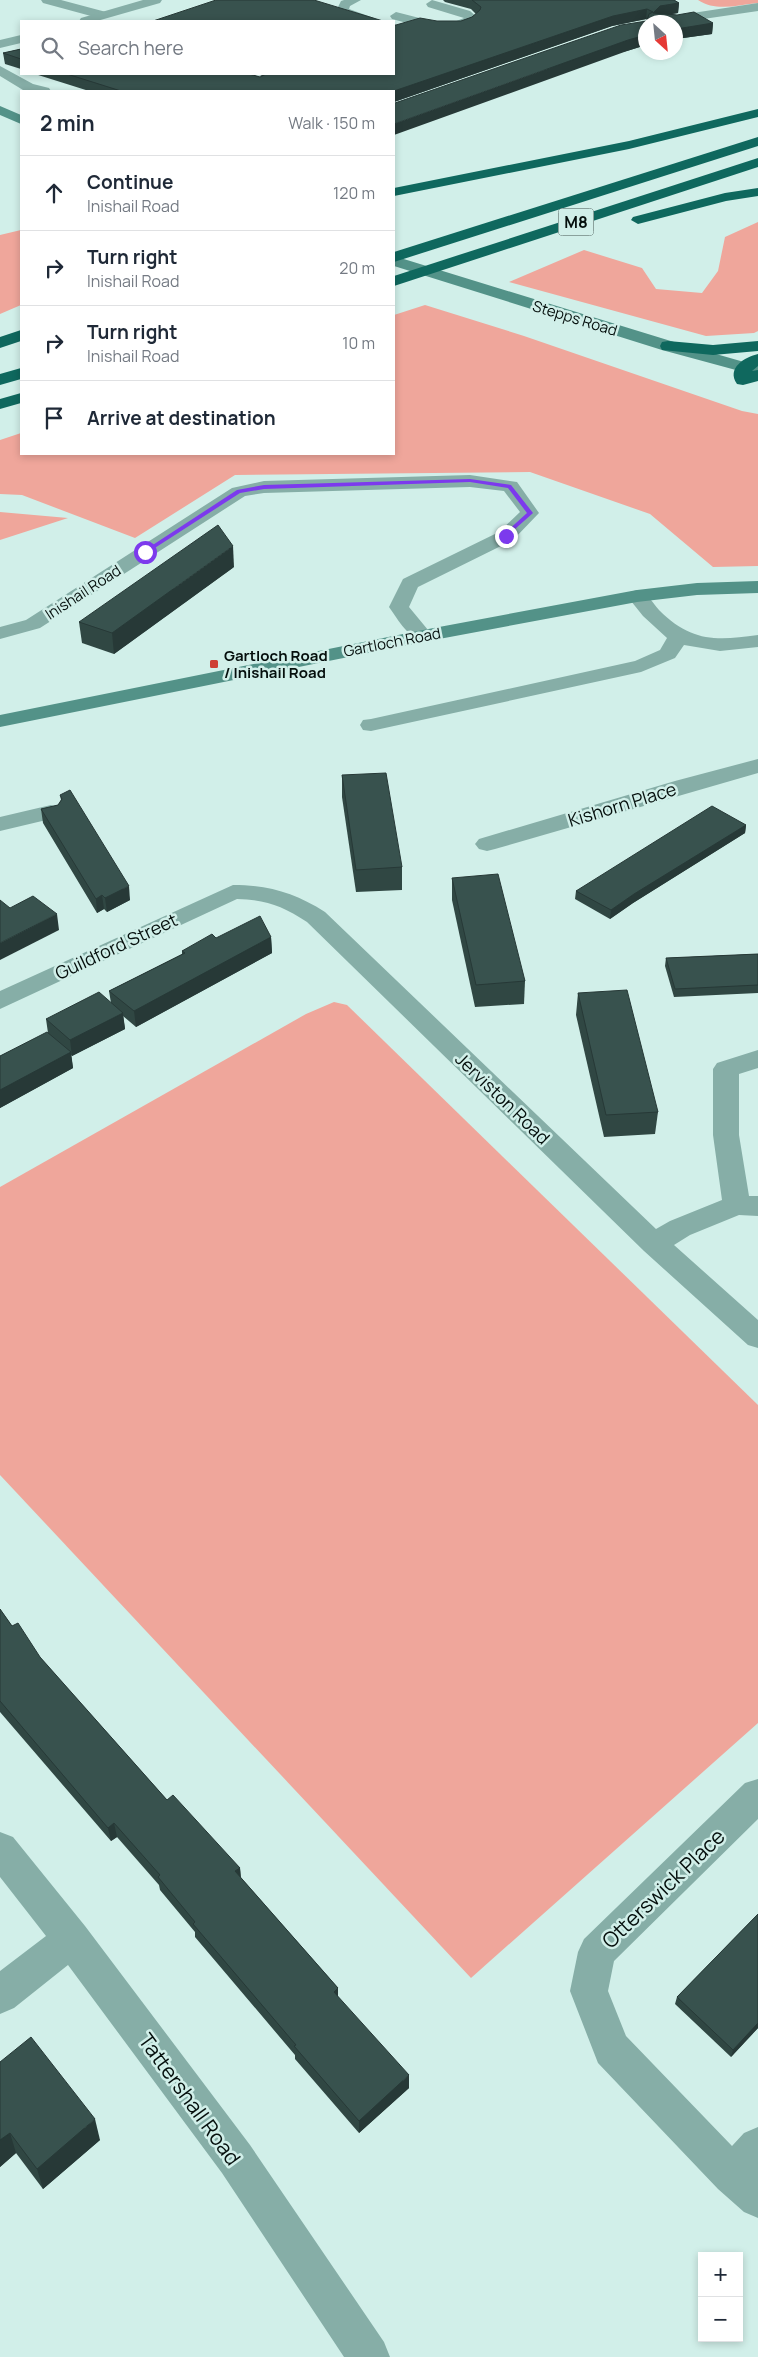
<!DOCTYPE html>
<meta charset="utf-8">
<style>
:root{--surface:#fff;--page:#f6f6f7;--text:#1f2937;--muted:#747a83;--line:#e0e1e3}
body{margin:0;font-family:Manrope,sans-serif;background:var(--page);color:var(--text)}
.controls{position:absolute;right:15px;bottom:15px;display:grid;overflow:hidden;border-radius:0px;box-shadow:0 2px 8px #0003}
.controls button{width:45px;height:45px;display:grid;place-items:center;padding:0;border:0;border-bottom:1px solid var(--line);background:var(--surface);color:var(--text);font:25px sans-serif}
.compass{position:absolute;left:638px;top:15px;width:45px;height:45px;border-radius:50%;background:var(--surface);box-shadow:0 2px 8px #0003;rotate:153deg}
.stop{position:absolute;width:15px;height:15px;margin:-11px;border:4px solid #7c3aed;border-radius:50%;background:#fff}
.stop.end{background:#7c3aed;border-color:#fff;box-shadow:0 1px 5px #0008}
.list{margin:0;padding:0;list-style:none}
h2{display:flex;justify-content:space-between;align-items:center;height:65px;margin:0;padding:0 20px;font-size:21px}
h2 small{font-size:16px;font-weight:400;color:var(--muted)}
.list li{display:grid;grid-template-columns:32px 1fr auto;gap:15px;align-items:center;box-sizing:border-box;height:75px;padding:0 20px;border-top:1px solid var(--line)}
.list b{display:block;font-size:19px;white-space:nowrap}
.list p{margin:0;font-size:16px;white-space:nowrap;color:var(--muted)}
.list em{font-size:16px;font-style:normal;color:var(--muted)}
.icon{flex:none;width:28px;height:28px;fill:none;stroke:currentColor;stroke-width:2;stroke-linecap:round;stroke-linejoin:round}
.map{position:relative;flex:none;width:758px;height:2357px;overflow:hidden}
.search{position:absolute;background:var(--surface);box-shadow:0 2px 8px #0003;left:20px;top:20px;width:375px;height:55px;display:flex;align-items:center;gap:12px;box-sizing:border-box;padding:0 18px;border-radius:0px;color:var(--muted);font-size:19px}
.panel{position:absolute;background:var(--surface);box-shadow:0 2px 8px #0003;left:20px;top:90px;width:375px;height:365px;border-radius:0px}
.map>svg:first-child{display:block}
</style>
<div class="map">
<svg width="758" height="2357" viewBox="0 0 758 2357">
<rect width="100%" height="100%" fill="#d1efe9"/>
<g fill="#efa69b">
<path d="M698 0H758V3C738 5 716 12 698 0Z"/>
<polygon points="758,222 758,331 754,333 706,336 509,282 584,250 642,268 656,289 702,293 718,271 725,237"/>
<polygon points="21,230 21,305 0,314 0,235"/>
<polygon points="425,305 524,336 742,411 758,414 758,566 713,567 650,514 530,472 235,475 135,538 22,495 0,494 0,440 21,433 21,454 394,454 394,315"/>
<polygon points="0,512 68,518 0,540"/>
<polygon points="334,1002 347,1005 758,1405 758,1723 471,1978 0,1475 0,1187 306,1014"/>
</g>
<g fill="none" stroke-linecap="round" stroke-linejoin="round">
<g fill="#86aea7" fill-rule="evenodd">
<polygon points="41,0 61,0 106,12 108,15 102,19 43,3"/>
<polygon points="344,0 361,0 350,6 349,9 374,18 376,21 359,21 338,14 336,11 341,1"/>
<path d="M432 0 470 11 479 19C460 41 415 25 392 19L390 16 396 12 435 22H454L464 18 428 7 426 4Z"/>
<polygon points="758,3 758,11 676,23 654,22 660,18"/>
<polygon points="0,66 33,84 49,88 51,91 23,90 0,76"/>
<path d="M470 475 517 482 539 513 513 540 418 587 409 607 433 636 430 640C412 645 399 621 389 607L403 579 499 532 520 512 504 491 470 487 264 493 245 496 40 628 0 639V627L26 620 232 488 264 481Z"/>
<path d="M637 590C648 593 652 602 659 610 691 642 716 641 758 635V647L720 651 684 645 675 658 641 672 371 731 363 730 360 725 363 720 371 719 635 661 660 650 667 638 643 616 627 596 630 592Z"/>
<polygon points="758,759 758,773 495,849 487,851 479,849 475,844 479,839 675,781"/>
<polygon points="51,805 59,807 62,812 59,817 0,831 0,817"/>
<path d="M233 885C268 885 295 893 325 912L656 1229 670 1221 722 1200 713 1135V1069L717 1063 758 1050V1068L739 1074V1135L749 1196H758V1216L739 1215 690 1235 674 1245 758 1320V1348L748 1345 644 1251 307 922C282 906 267 900 237 899L0 1009V991Z"/>
<polygon points="758,1779 758,1819 614,1961 608,1991 626,2036 732,2146 744,2133 758,2127 758,2218 744,2212 718,2189 598,2063 570,1991 578,1952 584,1939 745,1783"/>
<polygon points="0,1832 13,1837 85,1926 250,2145 384,2342 390,2357 344,2357 222,2173 68,1965 14,2008 0,2014 0,1971 46,1936 0,1877"/>
</g>
<g fill="#86aea7" fill-rule="evenodd">
<polygon points="143,0 162,0 160,3 97,21 79,21 81,18"/>
<polygon points="21,35 21,43 0,48 0,40"/>
</g>
<g fill="#539288" fill-rule="evenodd">
<polygon points="0,106 21,115 21,124 0,115"/>
<polygon points="394,256 674,342 758,366 758,376 662,350 394,266"/>
<polygon points="758,581 758,593 697,595 637,602 423,642 0,727 0,715 423,630 637,590 697,583"/>
</g>
<g fill="#0f685e" fill-rule="evenodd">
<polygon points="758,109 758,117 629,149 394,196 394,188 629,141"/>
<polygon points="758,137 758,146 394,262 394,252"/>
<polygon points="758,158 758,167 394,286 394,276"/>
<polygon points="758,188 758,196 726,201 638,224 631,220 633,217 725,193"/>
<polygon points="21,330 21,341 0,348 0,337"/>
<polygon points="668,341 713,345 758,341 758,351 713,355 662,350 660,346 662,342"/>
<path d="M758 354V366L752 371 758 370V381L743 385 737 384C726 368 745 357 758 354Z"/>
<polygon points="21,368 21,379 0,385 0,374"/>
<polygon points="21,393 21,403 0,409 0,399"/>
</g>
</g>
<g fill="#304743">
<polygon points="443,0 674,0 679,3 678,13 672,14 713,23 712,34 676,39 676,22 646,22 646,45 627,51 395,103 647,21 647,20 646,19 612,26 394,102 394,91 89,91 35,74 249,74 260,77 262,76 260,75 252,74 394,74 396,25 437,21 461,21 472,17 476,14 471,9 445,2"/>
<polygon points="21,49 21,69 5,64 3,53"/>
<polygon points="234,567 114,654 82,643 79,622"/>
<polygon points="342,775 402,867 402,890 356,892 342,797"/>
<polygon points="60,795 130,900 107,912 104,909 97,913 43,823 41,809 58,805 61,800"/>
<polygon points="746,825 745,833 633,903 610,919 575,899 576,891"/>
<polygon points="452,878 525,981 524,1004 475,1007 452,900"/>
<polygon points="271,937 272,953 136,1027 123,1016 125,1029 72,1056 71,1055 73,1068 0,1108 0,1056 48,1033 46,1019 111,1003 109,991 182,954 182,951 216,938"/>
<polygon points="758,954 758,993 674,997 665,966 666,958"/>
<polygon points="578,993 658,1112 655,1134 604,1137 576,1015"/>
<polygon points="0,1609 12,1626 167,1800 240,1868 241,1878 338,1988 338,1997 409,2088 359,2133 295,2059 295,2055 195,1937 195,1932 160,1890 159,1885 117,1837 111,1841 0,1712"/>
<polygon points="758,1914 758,2028 731,2057 675,2004 677,1997"/>
<polygon points="0,2062 100,2140 43,2189 16,2153 0,2167"/>
</g>
<g fill="#273937">
<polygon points="679,3 678,13 659,16 653,13 660,6"/>
<polygon points="647,9 646,19 612,26 394,102 394,91 613,16"/>
<polygon points="713,23 712,34 676,39 676,29"/>
<polygon points="646,35 646,45 627,51 394,135 394,124 628,40"/>
<polygon points="233,546 234,567 114,654 112,633"/>
<polygon points="746,825 745,833 633,903 610,919 611,910 634,894"/>
<polygon points="129,886 130,900 107,912 105,898"/>
<polygon points="102,895 104,909 97,913 96,899"/>
<polygon points="57,914 59,930 0,960 0,943"/>
<polygon points="271,937 272,953 136,1027 134,1011"/>
<polygon points="123,1013 125,1029 72,1056 70,1040"/>
<polygon points="71,1052 73,1068 0,1108 0,1090"/>
<polygon points="114,1823 117,1837 111,1841 108,1828"/>
<polygon points="240,1868 241,1881 235,1871"/>
<polygon points="338,1988 338,2001 334,1992"/>
<polygon points="758,2023 758,2028 731,2057 733,2050"/>
<polygon points="409,2075 409,2088 359,2133 359,2121"/>
<polygon points="95,2119 100,2140 43,2189 37,2169"/>
<polygon points="10,2133 16,2153 0,2167 0,2140"/>
</g>
<g fill="#38524e" stroke="#273937">
<polygon points="216,0 314,0 383,21 153,21"/>
<polygon points="472,0 674,0 679,3 660,6 653,13 677,15 694,12 713,23 676,29 676,22 646,22 646,35 628,40 394,124 394,102 395,103 621,25 647,21 649,14 653,12 647,9 613,16 394,91 121,91 67,74 249,74 260,77 266,74 394,74 394,25 396,25 420,18 437,21 461,21 472,17 480,10 481,7"/>
<polygon points="21,49 21,59 3,53"/>
<polygon points="218,525 233,546 112,633 79,622"/>
<polygon points="386,773 402,867 356,870 342,775"/>
<polygon points="70,790 129,886 105,898 102,895 96,899 41,809 58,805 62,799 60,795"/>
<polygon points="712,806 746,825 634,894 611,910 576,891"/>
<polygon points="498,874 525,981 476,985 452,878"/>
<polygon points="33,896 57,914 0,943 0,900 10,908"/>
<polygon points="260,916 271,937 134,1011 109,991 185,953 182,951 212,934 216,938"/>
<polygon points="758,954 758,985 675,989 666,958"/>
<polygon points="627,990 658,1112 606,1115 578,993"/>
<polygon points="99,992 123,1013 70,1040 46,1019"/>
<polygon points="47,1032 71,1052 0,1090 0,1056"/>
<polygon points="0,1609 12,1626 18,1623 40,1657 167,1800 173,1795 240,1868 235,1871 338,1988 334,1992 409,2075 359,2121 294,2046 296,2045 193,1924 195,1922 158,1877 160,1875 114,1823 108,1828 0,1701"/>
<polygon points="758,1914 758,2023 733,2050 677,1997"/>
<polygon points="31,2037 95,2119 37,2169 10,2133 0,2140 0,2062"/>
</g>
<polygon fill="#7c3aed" points="470,479 511,485 533,513 506,537 504,534 527,513 508,488 470,482 264,489 240,493 147,553 142,552 237,490 264,485"/>
<rect fill="#ce4035" stroke="#d1efe9" stroke-width="2" x="209" y="659" width="10" height="10" rx="2.5"/>
<g text-anchor="middle" dominant-baseline="central" stroke-width="5" stroke-linejoin="round" paint-order="stroke">
<g font-size="15" fill="#050f0d" stroke="#d1efe9">
<text transform="translate(575 318) rotate(17)">Stepps Road</text>
<text transform="translate(83 592) rotate(-33)">Inishail Road</text>
<text transform="translate(392 642) rotate(-11)">Gartloch Road</text>
</g>
<g font-size="15" font-weight="bold" fill="#050f0d" stroke="#d1efe9" text-anchor="start">
<text x="224" y="655">Gartloch Road<tspan x="224" dy="17">/ Inishail Road</tspan></text>
</g>
<rect fill="#d1efe9" stroke="#42524f" stroke-width="1" x="558.5" y="208.5" width="35" height="27" rx="4"/>
<g font-size="16" font-weight="bold" fill="#050f0d">
<text x="576" y="222">M8</text>
</g>
<g font-size="18" fill="#050f0d" stroke="#d1efe9">
<text transform="translate(622 804) rotate(-17)">Kishorn Place</text>
<text transform="translate(116 946) rotate(-25)">Guildford Street</text>
<text transform="translate(503 1098) rotate(44)">Jerviston Road</text>
</g>
<g font-size="21" fill="#050f0d" stroke="#d1efe9">
<text transform="translate(663 1888) rotate(-44)">Otterswick Place</text>
<text transform="translate(190 2099) rotate(54)">Tattershall Road</text>
</g>
</g>
</svg>
<div class="controls">
<button>+</button>
<button>−</button>
</div>
<svg class="compass" viewBox="-18 -18 36 36"><path d="M0-13l5 13h-10z" fill="#e53935"/><path d="M0 13l5-13h-10z" fill="#747a83"/></svg>
<div class="stop" style="left:145px;top:552px"></div>
<div class="stop end" style="left:506px;top:536px"></div>
<div class="search"><svg class="icon" aria-label="search" viewBox="0 0 24 24"><circle cx="10" cy="10" r="6"/><path d="M15 15l6 6"/></svg>Search here</div>
<section class="panel">
<h2>2 min<small>Walk · 150 m</small></h2>
<ul class="list">
<li><svg class="icon" aria-label="ahead" viewBox="0 0 24 24"><path d="M12 20V5M6 11l6-6 6 6"/></svg><div><b>Continue</b><p>Inishail Road</p></div><em>120 m</em></li>
<li><svg class="icon" aria-label="right" viewBox="0 0 24 24"><path d="M7 20v-9h11M14 6l5 5-5 5"/></svg><div><b>Turn right</b><p>Inishail Road</p></div><em>20 m</em></li>
<li><svg class="icon" aria-label="right" viewBox="0 0 24 24"><path d="M7 20v-9h11M14 6l5 5-5 5"/></svg><div><b>Turn right</b><p>Inishail Road</p></div><em>10 m</em></li>
<li><svg class="icon" aria-label="arrive" viewBox="0 0 24 24"><path d="M6 21V4h12l-3 4 3 4H6"/></svg><div><b>Arrive at destination</b></div></li>
</ul>
</section>
</div>
